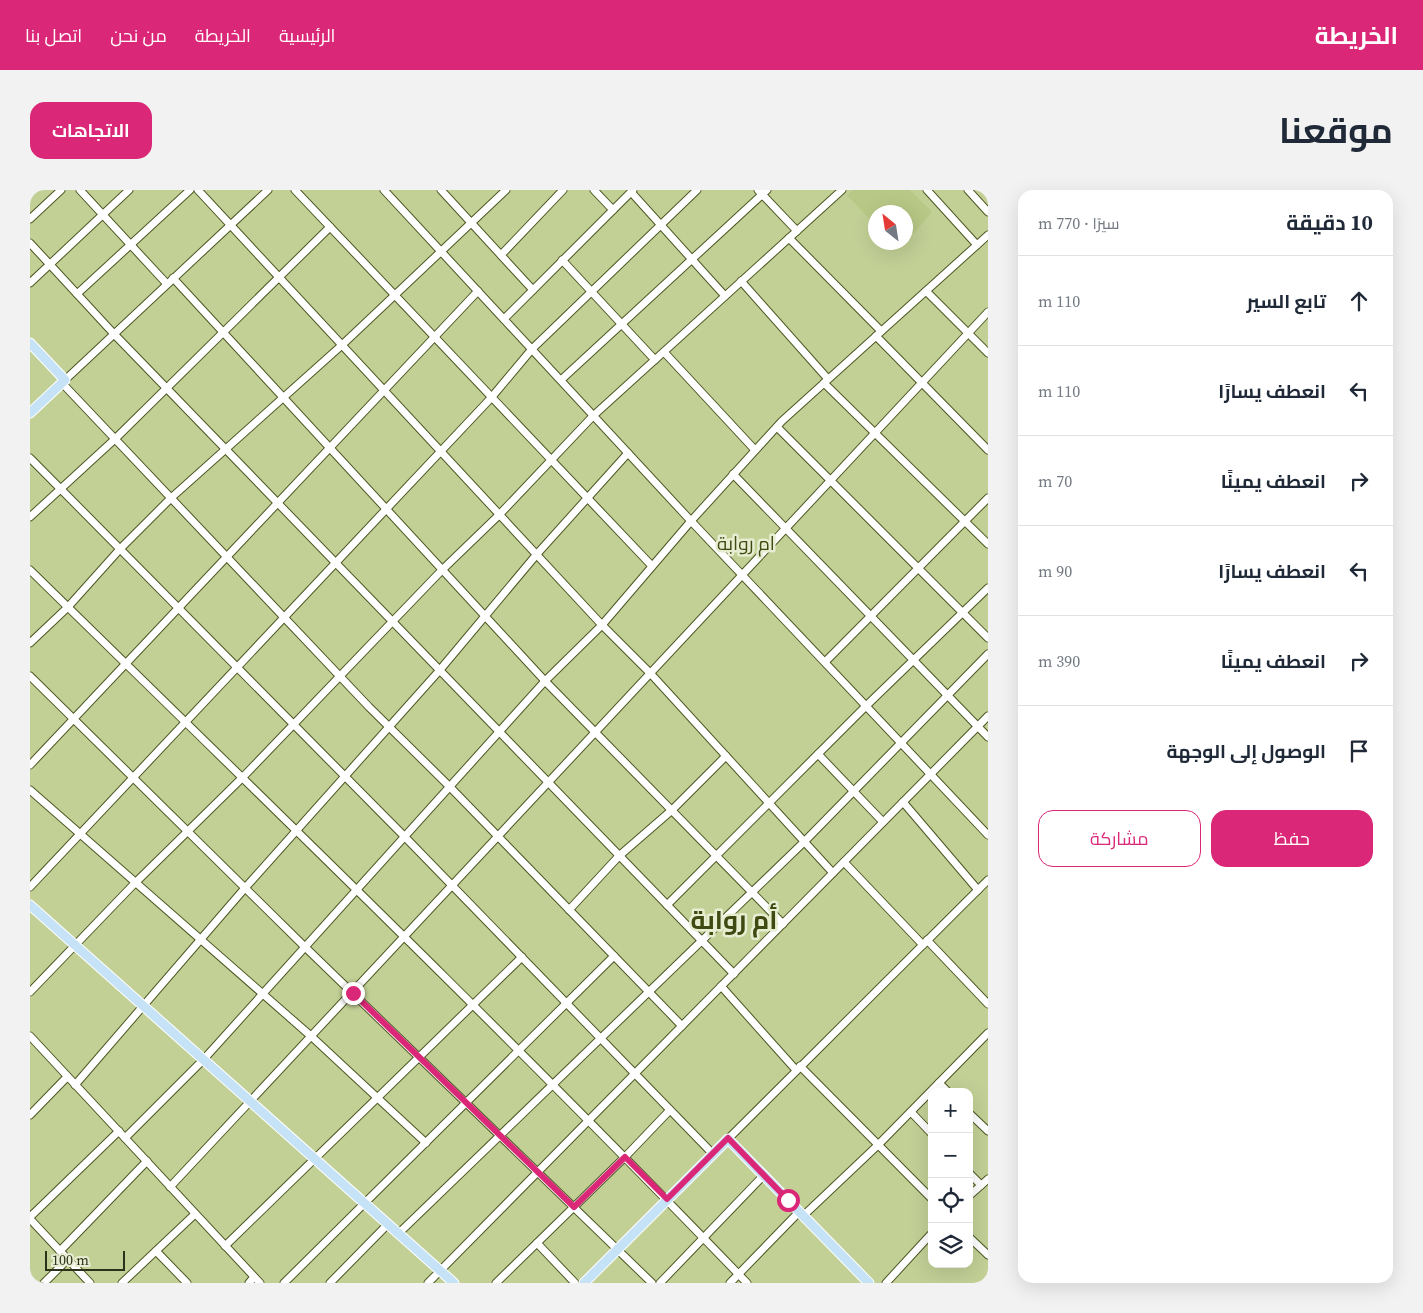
<!DOCTYPE html>
<html lang="ar">
<meta charset="utf-8">
<style>
:root{--surface:#fff;--page:#f2f2f3;--text:#1f2937;--muted:#747a83;--line:#e0e1e3;--accent:#db2777}
body{margin:0;font-family:"Source Serif 4",Cairo,serif;background:var(--page);color:var(--text);direction:rtl}
.controls{position:absolute;right:15px;bottom:15px;display:grid;overflow:hidden;border-radius:10px;box-shadow:0 5px 20px #0002}
.controls button{width:45px;height:45px;display:grid;place-items:center;padding:0;border:0;border-bottom:1px solid var(--line);background:var(--surface);color:var(--text);font:25px sans-serif}
.compass{position:absolute;left:838px;top:15px;width:45px;height:45px;border-radius:50%;background:var(--surface);box-shadow:0 5px 20px #0002;rotate:330deg}
.scale{position:absolute;left:15px;bottom:12px;width:80px;box-sizing:border-box;padding-left:5px;border:2px solid #2c311a;border-top:0;font-size:14px;line-height:18px;white-space:nowrap;color:#2c311a;-webkit-text-stroke:4px #e6edd0;paint-order:stroke}
.stop{position:absolute;width:15px;height:15px;margin:-11px;border:4px solid #db2777;border-radius:50%;background:#fff}
.stop.end{background:#db2777;border-color:#fff;box-shadow:0 1px 5px #0008}
.list{margin:0;padding:0;list-style:none}
h2{display:flex;justify-content:space-between;align-items:center;height:65px;margin:0;padding:0 20px;font-size:21px}
h2 small{font-size:16px;font-weight:400;color:var(--muted)}
.list li{display:grid;grid-template-columns:32px 1fr auto;gap:15px;align-items:center;box-sizing:border-box;height:90px;padding:0 20px;border-top:1px solid var(--line)}
.list b{display:block;font-size:19px;white-space:nowrap}
.list em{font-size:16px;font-style:normal;color:var(--muted)}
.actions{display:flex;gap:10px;padding:15px 20px}
.actions a{flex:1;padding:11px 0;border:1px solid var(--accent);border-radius:15px;text-align:center;font-size:18px;color:var(--accent)}
.actions .main{background:var(--accent);color:#fff}
.icon{flex:none;width:28px;height:28px;fill:none;stroke:currentColor;stroke-width:2;stroke-linecap:round;stroke-linejoin:round}
.map{position:relative;flex:none;width:958px;height:1093px;overflow:hidden;direction:ltr;border-radius:15px}
header{display:flex;align-items:center;gap:30px;box-sizing:border-box;height:70px;padding:0 25px;background:var(--accent);color:#fff}
header strong{font-size:24px}
nav{display:flex;gap:28px;margin-inline-start:auto;font-size:18px}
.intro{display:flex;align-items:center;justify-content:space-between;box-sizing:border-box;height:120px;padding:0 30px}
h1{margin:0;font-size:35px}
.button{padding:12px 22px;border-radius:15px;background:var(--accent);color:#fff;font-size:18px;font-weight:700}
main{display:flex;gap:30px;padding:0 30px}
aside{flex:1;background:var(--surface);border-radius:15px;box-shadow:0 5px 20px #0002}
.map>svg:first-child{display:block}
</style>
<header>
<strong>الخريطة</strong>
<nav><a>الرئيسية</a><a>الخريطة</a><a>من نحن</a><a>اتصل بنا</a></nav>
</header>
<div class="intro"><h1>موقعنا</h1><a class="button">الاتجاهات</a></div>
<main>
<aside>
<h2>10 دقيقة<small>سيرًا · 770 m</small></h2>
<ul class="list">
<li><svg class="icon" aria-label="ahead" viewBox="0 0 24 24"><path d="M12 20V5M6 11l6-6 6 6"/></svg><div><b>تابع السير</b></div><em>110 m</em></li>
<li><svg class="icon" aria-label="left" viewBox="0 0 24 24"><path d="M17 20v-9H6M10 6l-5 5 5 5"/></svg><div><b>انعطف يسارًا</b></div><em>110 m</em></li>
<li><svg class="icon" aria-label="right" viewBox="0 0 24 24"><path d="M7 20v-9h11M14 6l5 5-5 5"/></svg><div><b>انعطف يمينًا</b></div><em>70 m</em></li>
<li><svg class="icon" aria-label="left" viewBox="0 0 24 24"><path d="M17 20v-9H6M10 6l-5 5 5 5"/></svg><div><b>انعطف يسارًا</b></div><em>90 m</em></li>
<li><svg class="icon" aria-label="right" viewBox="0 0 24 24"><path d="M7 20v-9h11M14 6l5 5-5 5"/></svg><div><b>انعطف يمينًا</b></div><em>390 m</em></li>
<li><svg class="icon" aria-label="arrive" viewBox="0 0 24 24"><path d="M6 21V4h12l-3 4 3 4H6"/></svg><div><b>الوصول إلى الوجهة</b></div></li>
</ul>
<div class="actions"><a class="main">حفظ</a><a>مشاركة</a></div>
</aside>
<div class="map">
<svg width="958" height="1093" viewBox="0 0 958 1093">
<rect width="100%" height="100%" fill="#c2d096"/>
<polygon fill="#b8c886" points="823,0 880,0 902,22 876,52 876,22 846,22 845,35 817,5"/>
<g fill="none" stroke-linecap="round" stroke-linejoin="round">
<defs>
<g id="minor">
<polyline points="50,0 137,94"/>
<polyline points="168,0 572,435 621,484 803,683"/>
<polyline points="265,0 622,376"/>
<polyline points="354,0 661,331 958,645"/>
<polyline points="411,0 503,100"/>
<polyline points="564,0 583,20"/>
<polyline points="728,0 767,41"/>
<polyline points="897,0 947,55"/>
<polyline points="938,0 958,22"/>
<polyline points="601,2 695,106"/>
<polyline points="0,29 31,0"/>
<polyline points="759,48 851,141"/>
<polyline points="0,53 84,144 704,784"/>
<polyline points="471,65 533,0"/>
<polyline points="532,70 625,170"/>
<polyline points="143,88 515,491 753,734"/>
<polyline points="711,91 798,189"/>
<polyline points="0,93 99,0"/>
<polyline points="896,101 958,163"/>
<polyline points="47,104 160,0"/>
<polyline points="474,129 603,0"/>
<polyline points="846,146 958,260"/>
<polyline points="634,162 725,260"/>
<polyline points="35,190 238,0"/>
<polyline points="531,190 737,0"/>
<polyline points="32,193 339,517 419,596 652,836"/>
<polyline points="794,193 958,354"/>
<polyline points="747,237 958,448"/>
<polyline points="0,268 374,646 682,963"/>
<polyline points="703,284 958,547"/>
<polyline points="0,327 85,249 300,37"/>
<path d="M0 380C241 616 483 850 717 1093"/>
<polyline points="0,453 38,417 90,359 141,308 312,155 476,0"/>
<polyline points="795,472 958,308"/>
<polyline points="0,486 275,757 622,1093"/>
<polyline points="788,564 853,632"/>
<polyline points="0,575 448,101"/>
<polyline points="0,600 282,847 396,953"/>
<polyline points="873,612 948,700"/>
<polyline points="814,672 893,755"/>
<polyline points="0,697 461,208 502,159 667,0"/>
<polyline points="637,715 836,516 958,398"/>
<polyline points="539,720 589,666 642,620 696,566"/>
<polyline points="897,750 958,814"/>
<polyline points="691,796 766,880"/>
<polyline points="0,802 105,693 212,588 412,380 469,325 563,226 812,0"/>
<polyline points="0,846 230,1093"/>
<polyline points="770,876 902,1009"/>
<polyline points="909,893 918,902"/>
<polyline points="45,895 215,698 409,481 507,364 598,263"/>
<polyline points="881,922 902,944"/>
<polyline points="939,923 958,941"/>
<polyline points="0,925 37,887"/>
<polyline points="95,948 174,869 515,491 572,435 661,331 752,231 958,45"/>
<polyline points="698,949 958,690"/>
<polyline points="939,983 951,995"/>
<polyline points="140,997 958,122"/>
<polyline points="939,1006 958,989"/>
<polyline points="773,1026 848,955 958,843"/>
<polyline points="0,1027 89,941"/>
<polyline points="0,1029 60,1093"/>
<polyline points="369,1043 774,652 958,464"/>
<polyline points="939,1047 958,1065"/>
<polyline points="507,1053 545,1093"/>
<polyline points="195,1056 492,767"/>
<polyline points="30,1061 117,971"/>
<polyline points="126,1061 157,1093"/>
<polyline points="14,1093 38,1069"/>
<polyline points="92,1093 165,1024"/>
<polyline points="219,1093 224,1087"/>
<polyline points="254,1093 584,766"/>
<polyline points="300,1093 358,1034"/>
<polyline points="398,1093 958,526"/>
<polyline points="466,1093 595,967 640,920"/>
<polyline points="630,1093 734,985"/>
<polyline points="700,1093 769,1022"/>
<polyline points="856,1093 902,1043"/>
</g>
<g id="major">
<polyline points="0,153 35,190 0,223"/>
<polyline points="0,715 424,1093"/>
<polyline points="554,1093 698,949 839,1093"/>
</g>
</defs>
<use href="#minor" stroke="#4c5721" stroke-width="9"/>
<use href="#major" stroke="#fff" stroke-width="11"/>
<use href="#minor" stroke="#fff" stroke-width="7"/>
<use href="#major" stroke="#c5e2f7" stroke-width="9"/>
</g>
<g fill="none" stroke-linecap="round" stroke-linejoin="round">
<polyline stroke="#db2777" stroke-width="6" points="323,803 544,1017 595,967 637,1009 698,948 758,1010"/>
</g>
<g text-anchor="middle" dominant-baseline="central" stroke-width="5" stroke-linejoin="round" paint-order="stroke">
<g font-size="19" fill="#3f4911" stroke="#e6edd0">
<text x="716" y="353">ام روابة</text>
</g>
<g font-size="26" font-weight="bold" fill="#3f4911" stroke="#e6edd0">
<text x="704" y="730">أم روابة</text>
</g>
</g>
</svg>
<div class="controls">
<button>+</button>
<button>−</button>
<button><svg class="icon" aria-label="locate" viewBox="0 0 24 24"><circle cx="12" cy="12" r="6"/><path d="M12 2v4M12 18v4M2 12h4M18 12h4"/></svg></button>
<button><svg class="icon" aria-label="layers" viewBox="0 0 24 24"><path d="M12 4l9 5-9 5-9-5zM3 14l9 5 9-5"/></svg></button>
</div>
<svg class="compass" viewBox="-18 -18 36 36"><path d="M0-13l5 13h-10z" fill="#e53935"/><path d="M0 13l5-13h-10z" fill="#747a83"/></svg>
<div class="scale">100 m</div>
<div class="stop" style="left:758px;top:1010px"></div>
<div class="stop end" style="left:323px;top:803px"></div>
</div>
</main>
